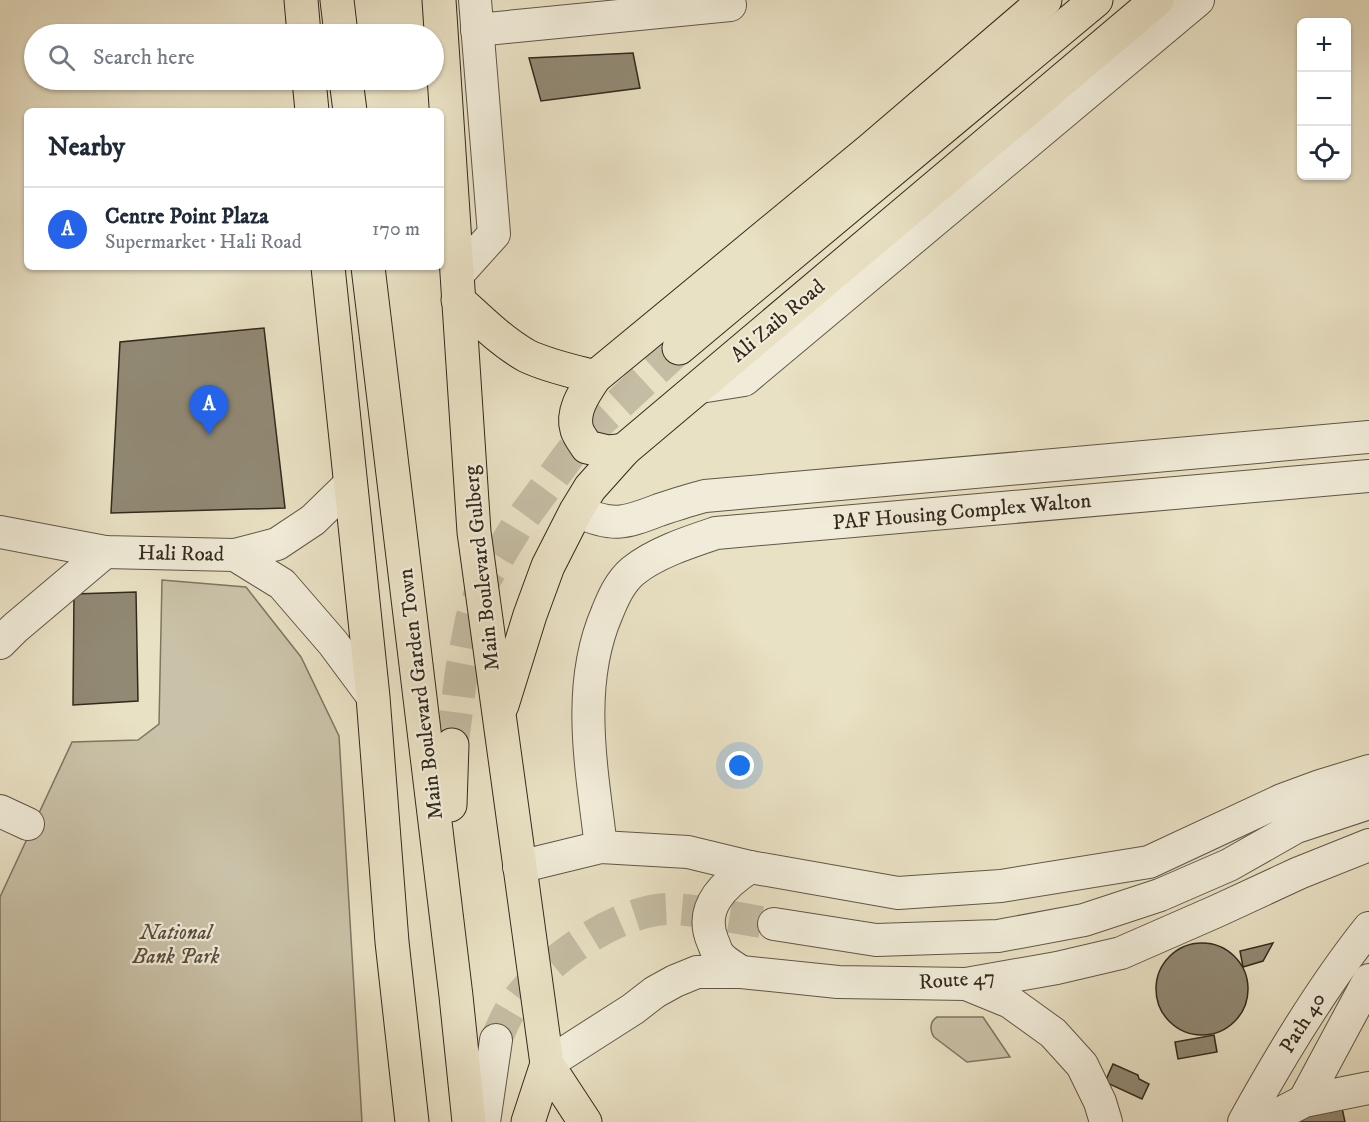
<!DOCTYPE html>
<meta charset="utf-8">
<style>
:root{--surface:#fff;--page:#f6f6f7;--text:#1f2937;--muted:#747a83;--line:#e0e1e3;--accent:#2563eb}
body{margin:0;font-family:"IM FELL DW Pica",serif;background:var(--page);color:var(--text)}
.controls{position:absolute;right:18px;top:18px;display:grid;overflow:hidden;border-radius:9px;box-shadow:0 2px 4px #0004}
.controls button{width:54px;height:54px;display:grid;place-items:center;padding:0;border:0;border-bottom:2px solid var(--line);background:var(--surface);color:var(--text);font:30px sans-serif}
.you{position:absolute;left:740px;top:766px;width:21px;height:21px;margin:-15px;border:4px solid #fff;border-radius:50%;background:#1a73e8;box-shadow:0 0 0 9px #1a73e833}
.badge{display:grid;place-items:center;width:39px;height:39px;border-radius:50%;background:var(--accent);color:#fff;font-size:20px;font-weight:700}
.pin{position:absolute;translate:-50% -50px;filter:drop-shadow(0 2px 3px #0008)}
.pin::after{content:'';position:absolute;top:32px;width:21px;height:18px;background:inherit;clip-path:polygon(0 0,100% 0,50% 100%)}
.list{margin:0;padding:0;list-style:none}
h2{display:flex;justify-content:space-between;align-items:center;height:78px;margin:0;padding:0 24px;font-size:26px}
h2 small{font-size:20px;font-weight:400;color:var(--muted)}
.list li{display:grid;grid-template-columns:39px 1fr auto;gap:18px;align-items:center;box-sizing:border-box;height:84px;padding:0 24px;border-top:2px solid var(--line)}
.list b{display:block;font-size:22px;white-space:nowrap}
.list p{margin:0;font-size:20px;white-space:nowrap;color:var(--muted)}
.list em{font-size:20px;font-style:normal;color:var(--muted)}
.icon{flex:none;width:33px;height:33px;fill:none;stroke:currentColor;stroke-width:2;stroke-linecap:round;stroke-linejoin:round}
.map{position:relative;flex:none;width:1369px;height:1122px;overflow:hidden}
.search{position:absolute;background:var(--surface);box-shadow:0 2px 4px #0004;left:24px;top:24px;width:420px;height:66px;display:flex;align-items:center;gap:15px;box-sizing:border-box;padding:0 21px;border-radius:33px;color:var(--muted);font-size:22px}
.panel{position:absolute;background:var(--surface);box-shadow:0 2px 4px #0004;left:24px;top:108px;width:420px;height:162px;border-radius:9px}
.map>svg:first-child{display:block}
</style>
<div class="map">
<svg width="1369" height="1122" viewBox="0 0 1369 1122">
<rect width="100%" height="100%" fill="#e9e1c4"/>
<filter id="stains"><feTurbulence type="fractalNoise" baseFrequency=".00333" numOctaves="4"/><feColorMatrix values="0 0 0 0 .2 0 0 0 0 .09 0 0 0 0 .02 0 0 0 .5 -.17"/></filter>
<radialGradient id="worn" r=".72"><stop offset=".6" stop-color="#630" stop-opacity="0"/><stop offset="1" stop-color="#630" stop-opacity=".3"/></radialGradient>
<g fill="#cac2a8" stroke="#7e7662" stroke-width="1.5">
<polygon points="162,580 246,587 301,657 339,736 362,1122 0,1122 0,897 72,742 138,740 159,724"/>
<path d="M937 1017H983L1010 1057 967 1062 934 1037C930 1031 929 1022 937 1017Z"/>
</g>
<g fill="#918974" stroke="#32291d" stroke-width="1.5">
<polygon points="633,53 640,88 541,101 529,58"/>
<polygon points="264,328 285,508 111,513 120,342"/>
<polygon points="136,592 138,701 73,705 74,594"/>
<circle cx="1202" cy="989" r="46"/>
<polygon points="1273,943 1263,961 1243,967 1240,951"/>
<polygon points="1214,1035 1217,1052 1178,1059 1175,1042"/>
<polygon points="1113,1064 1138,1075 1139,1079 1149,1084 1142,1099 1105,1082"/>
<polygon points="1342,1108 1345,1122 1302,1122 1301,1118"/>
</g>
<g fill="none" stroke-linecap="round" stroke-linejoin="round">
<path stroke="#c4bca3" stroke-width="32" stroke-dasharray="32 16" stroke-linecap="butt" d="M496 1040C502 1027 506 1015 515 1003 544 962 620 907 673 909 706 911 741 919 774 924"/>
<polyline stroke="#c4bca3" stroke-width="33" stroke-dasharray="33 16" stroke-linecap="butt" points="452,745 462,668 472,618 485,579 517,526 581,439 679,348"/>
<defs>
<g id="minor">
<polyline points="477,30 730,5"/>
<polyline points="457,275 494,234 475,0"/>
<polyline points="700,387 744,380 1198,0"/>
<path d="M576 511C613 527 623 524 659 510 674 505 689 500 705 496L1369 437"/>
<polyline points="0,532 105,552 235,555 282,584 333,643 373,697"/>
<polyline points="235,555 277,544 313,520 350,484"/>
<polyline points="0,643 15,628 105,552"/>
<polyline points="0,811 28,824"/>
<path d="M601 847C592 770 575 687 607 613 613 598 620 582 633 571 655 553 689 542 716 533L1369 476"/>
<polyline points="519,867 601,847 688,852 750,867 898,893 1001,886 1149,862 1282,800 1320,786 1369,771"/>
<polyline points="774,924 876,940 998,936 1084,920 1160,895 1229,865 1296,827 1369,803"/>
<path d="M741 972C734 967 724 962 719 955 716 952 715 946 713 942 698 908 724 884 750 867"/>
<polyline points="966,984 1010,1002 1053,1033 1082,1065 1100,1102 1106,1122"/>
<polyline points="547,1064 633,1009 655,992 675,981 697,972 741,972 838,982 966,984 1057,968 1121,953 1217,911 1299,873 1369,845"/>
<polyline points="1304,1101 1369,980"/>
<polyline points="484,1122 496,1040"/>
<path d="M1244 1122C1281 1055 1321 988 1369 928"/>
<polyline points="1264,1122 1304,1101 1369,1088"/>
</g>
<g id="major">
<polyline points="301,0 304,34"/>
<polyline points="337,0 341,34"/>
<polyline points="439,0 474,532 547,1064 585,1122"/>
<polyline points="309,80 312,111"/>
<polyline points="346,80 350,111"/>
<polyline points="328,267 373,697 392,942 412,1122"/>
<polyline points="368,267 456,996 469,1122"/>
<path d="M458 300C479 319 502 342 527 356 548 366 572 371 595 377L870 150 1045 0"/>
<polyline points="679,348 1096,0"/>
<path d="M595 377C585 392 571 411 577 430 579 436 584 442 587 447L608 452 624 450"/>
<polyline points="502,705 530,615 548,566 576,511 590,488 624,450 1157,0"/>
<polyline points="450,805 452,745"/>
<polyline points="528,1122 547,1064"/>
</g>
</defs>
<use href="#minor" stroke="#605747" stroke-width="34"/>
<use href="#major" stroke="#32291d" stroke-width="35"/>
<use href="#minor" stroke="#f1ecd9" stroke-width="32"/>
<use href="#major" stroke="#e9e1c4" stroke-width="33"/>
</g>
<g text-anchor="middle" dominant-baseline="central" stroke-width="4.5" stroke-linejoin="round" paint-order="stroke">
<g font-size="21" fill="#32291d" stroke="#f1ecd9">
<text transform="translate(778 321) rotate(-40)">Ali Zaib Road</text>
<text transform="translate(962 512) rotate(-5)">PAF Housing Complex Walton</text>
<text transform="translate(181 554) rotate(1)">Hali Road</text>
<text transform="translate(482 568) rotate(-96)">Main Boulevard Gulberg</text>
<text transform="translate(421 694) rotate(-97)">Main Boulevard Garden Town</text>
<text transform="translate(957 980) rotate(-4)">Route 47</text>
<text transform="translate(1303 1023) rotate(-58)">Path 40</text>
</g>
<g font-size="21" font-style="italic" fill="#584f40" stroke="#f1ecd9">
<text x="176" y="933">National<tspan x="176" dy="24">Bank Park</tspan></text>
</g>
</g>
<rect width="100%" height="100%" filter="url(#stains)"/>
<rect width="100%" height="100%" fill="url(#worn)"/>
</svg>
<div class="controls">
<button>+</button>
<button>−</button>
<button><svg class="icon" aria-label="locate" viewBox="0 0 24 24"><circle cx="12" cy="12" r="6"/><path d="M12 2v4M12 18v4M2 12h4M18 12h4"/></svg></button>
</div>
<div class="you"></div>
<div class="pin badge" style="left:209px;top:435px">A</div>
<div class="search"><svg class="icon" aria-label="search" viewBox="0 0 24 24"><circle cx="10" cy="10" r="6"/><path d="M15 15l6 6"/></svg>Search here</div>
<section class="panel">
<h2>Nearby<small></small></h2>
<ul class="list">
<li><span class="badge">A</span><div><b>Centre Point Plaza</b><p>Supermarket · Hali Road</p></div><em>170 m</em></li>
</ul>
</section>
</div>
